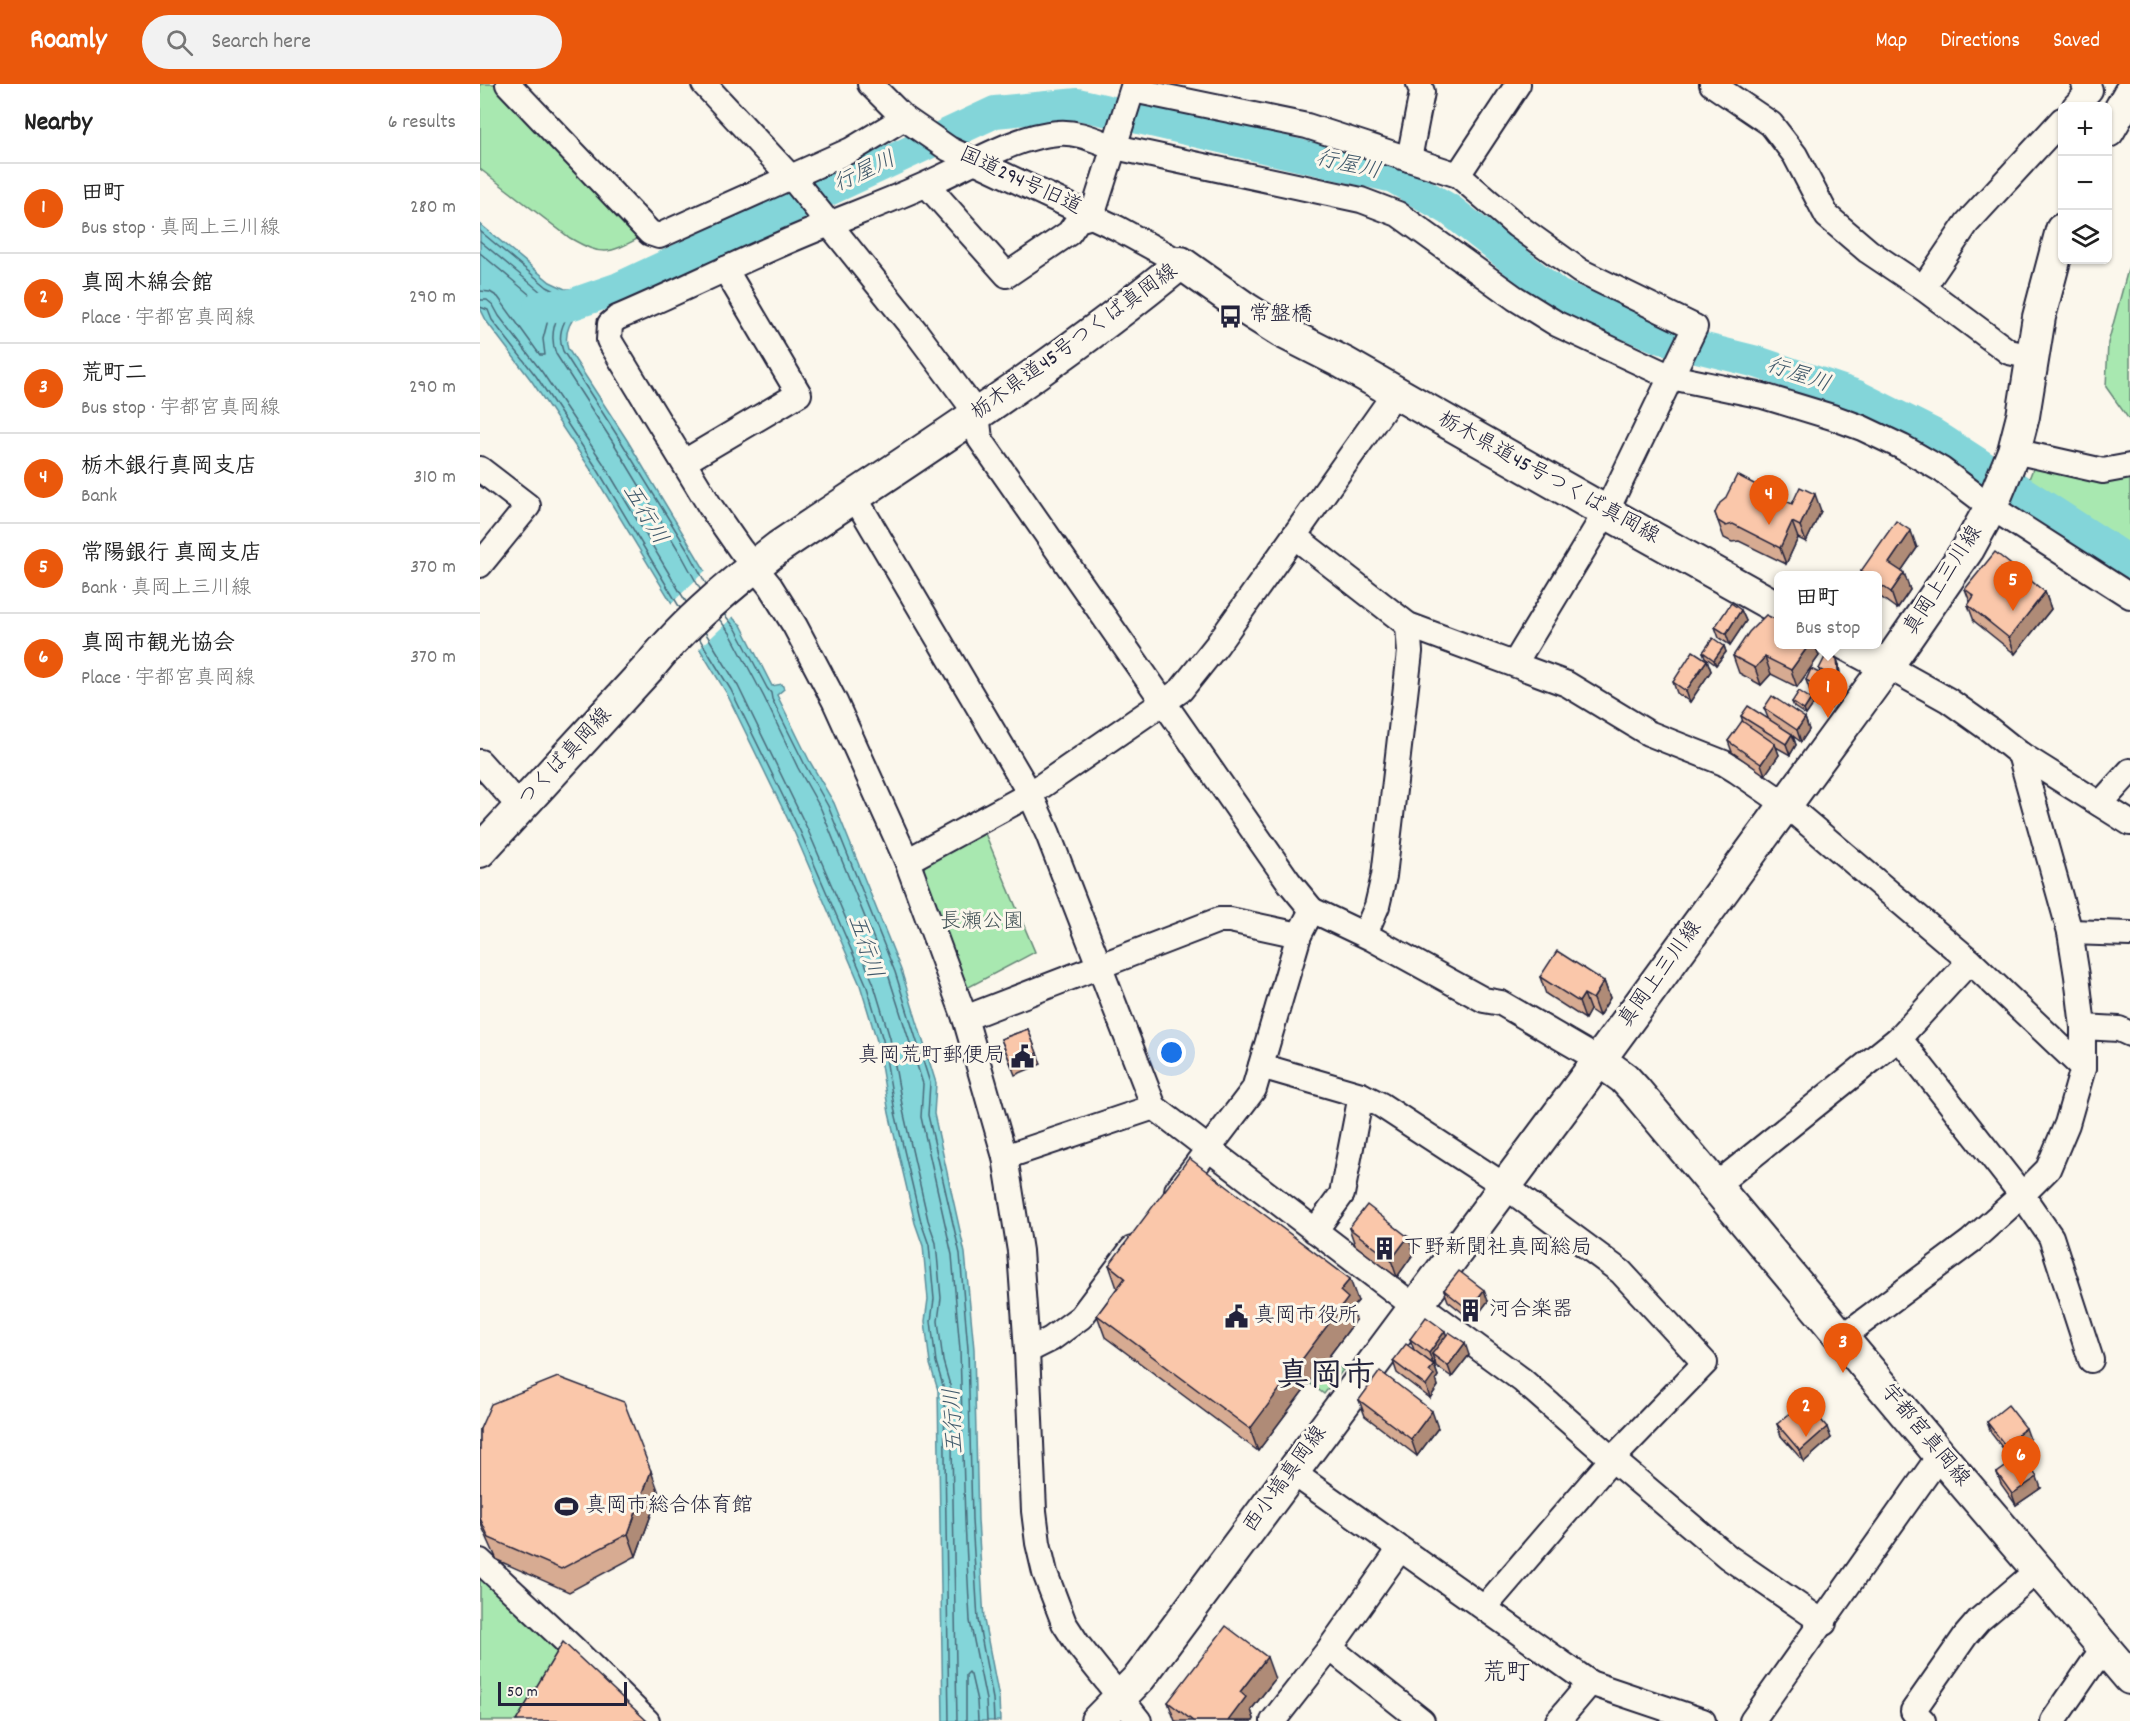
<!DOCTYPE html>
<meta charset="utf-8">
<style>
:root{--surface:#fff;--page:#f2f2f2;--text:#222;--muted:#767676;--line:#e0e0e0;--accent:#ea580c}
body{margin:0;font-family:Dekko,"Klee One",sans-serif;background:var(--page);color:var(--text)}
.controls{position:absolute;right:18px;top:18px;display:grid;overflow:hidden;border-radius:9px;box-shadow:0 2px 4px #0004}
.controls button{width:54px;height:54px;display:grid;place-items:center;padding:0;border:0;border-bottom:2px solid var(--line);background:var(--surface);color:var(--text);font:30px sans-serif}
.scale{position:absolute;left:18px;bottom:15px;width:129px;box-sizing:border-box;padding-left:6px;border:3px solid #22223b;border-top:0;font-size:16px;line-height:21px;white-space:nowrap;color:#22223b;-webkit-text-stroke:4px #fbf7ec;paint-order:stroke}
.you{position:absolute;left:692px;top:969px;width:21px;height:21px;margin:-15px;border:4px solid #fff;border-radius:50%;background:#1a73e8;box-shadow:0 0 0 9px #1a73e833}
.badge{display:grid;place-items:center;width:39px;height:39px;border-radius:50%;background:var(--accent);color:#fff;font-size:20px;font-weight:700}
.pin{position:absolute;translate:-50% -50px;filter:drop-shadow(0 2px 3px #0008)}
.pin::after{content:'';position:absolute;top:32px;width:21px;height:18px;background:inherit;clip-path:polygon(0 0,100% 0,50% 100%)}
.popup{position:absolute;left:1294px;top:487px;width:108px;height:78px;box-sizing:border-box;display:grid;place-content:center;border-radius:9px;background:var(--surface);filter:drop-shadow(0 2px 4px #0005);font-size:20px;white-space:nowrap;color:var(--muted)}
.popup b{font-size:22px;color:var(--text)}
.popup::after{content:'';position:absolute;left:50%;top:100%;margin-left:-12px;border:12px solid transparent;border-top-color:var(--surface)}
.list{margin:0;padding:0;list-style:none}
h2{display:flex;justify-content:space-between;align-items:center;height:78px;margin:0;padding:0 24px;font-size:26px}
h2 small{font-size:20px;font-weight:400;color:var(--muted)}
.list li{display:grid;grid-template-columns:39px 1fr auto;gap:18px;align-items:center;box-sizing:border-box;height:90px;padding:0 24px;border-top:2px solid var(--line)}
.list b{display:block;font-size:22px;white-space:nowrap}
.list p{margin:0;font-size:20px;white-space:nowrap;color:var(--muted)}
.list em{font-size:20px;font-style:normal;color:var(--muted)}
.icon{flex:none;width:33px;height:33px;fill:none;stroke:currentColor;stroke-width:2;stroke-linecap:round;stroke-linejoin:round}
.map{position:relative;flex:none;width:1650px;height:1637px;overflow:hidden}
header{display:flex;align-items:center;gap:36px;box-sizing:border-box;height:84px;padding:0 30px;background:var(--accent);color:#fff}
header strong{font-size:28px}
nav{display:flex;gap:33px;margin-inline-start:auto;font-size:21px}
.search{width:420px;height:54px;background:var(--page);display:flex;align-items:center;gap:15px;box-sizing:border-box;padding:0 21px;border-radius:33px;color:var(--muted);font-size:22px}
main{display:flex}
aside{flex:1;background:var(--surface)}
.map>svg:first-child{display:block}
</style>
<header>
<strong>Roamly</strong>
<div class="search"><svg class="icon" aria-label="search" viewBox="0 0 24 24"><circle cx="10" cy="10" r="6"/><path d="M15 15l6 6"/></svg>Search here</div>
<nav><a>Map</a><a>Directions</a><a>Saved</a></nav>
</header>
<main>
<aside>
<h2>Nearby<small>6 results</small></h2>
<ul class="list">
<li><span class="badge">1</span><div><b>田町</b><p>Bus stop · 真岡上三川線</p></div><em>280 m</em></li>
<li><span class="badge">2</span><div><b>真岡木綿会館</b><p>Place · 宇都宮真岡線</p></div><em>290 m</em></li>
<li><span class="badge">3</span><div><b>荒町二</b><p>Bus stop · 宇都宮真岡線</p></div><em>290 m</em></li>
<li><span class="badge">4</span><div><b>栃木銀行真岡支店</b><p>Bank</p></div><em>310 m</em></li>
<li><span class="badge">5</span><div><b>常陽銀行 真岡支店</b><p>Bank · 真岡上三川線</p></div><em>370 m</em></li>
<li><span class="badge">6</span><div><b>真岡市観光協会</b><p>Place · 宇都宮真岡線</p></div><em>370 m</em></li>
</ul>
</aside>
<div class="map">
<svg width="1650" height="1637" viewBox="0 0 1650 1637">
<rect width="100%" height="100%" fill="#fbf7ec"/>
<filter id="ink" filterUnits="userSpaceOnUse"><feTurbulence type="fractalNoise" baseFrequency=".0167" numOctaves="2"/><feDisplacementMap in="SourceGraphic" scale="12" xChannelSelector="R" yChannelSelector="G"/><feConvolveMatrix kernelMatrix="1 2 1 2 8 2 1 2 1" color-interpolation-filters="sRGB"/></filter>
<g filter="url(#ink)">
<g fill="#a8e8b0" stroke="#658576" stroke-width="1.5">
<path d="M0 0H17L161 153C128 170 123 173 90 154L0 85Z"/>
<polygon points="1650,178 1650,337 1626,303 1628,259"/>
<polygon points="1554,382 1650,392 1650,462 1547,400"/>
<polygon points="504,747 555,868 487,904 442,788 447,778"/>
<polygon points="849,1276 863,1286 844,1310 831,1300"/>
<polygon points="0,1486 77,1560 76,1570 38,1637 0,1637"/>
</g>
<path fill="#83d5d9" stroke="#5c8d9a" stroke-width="1.5" d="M0 140 70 198 85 205H98L105 224C91 233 83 248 88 265L147 356 254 535 261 541 292 602 302 600 304 605 297 611 330 678 354 719 421 886 456 999 454 1030 485 1169 494 1265 498 1436 504 1536 519 1614 520 1637H463L458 1306 450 1280 445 1237 448 1215 443 1162 435 1139 409 1029 397 957 380 901 315 750 246 608 111 386 51 296 7 238 0 224Z"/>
<polygon fill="#fbf7ec" points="227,485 255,531 217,567 189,522"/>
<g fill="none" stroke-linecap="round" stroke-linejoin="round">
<g stroke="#496a7a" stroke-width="1.5">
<path d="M0 147 67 203 83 211 94 212 97 221C84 234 76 249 83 267L142 359 209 468 226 500"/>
<path d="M0 157 62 209 85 220C84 225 81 227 78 232 72 245 71 257 76 270L136 363 202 472 220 505"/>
<polyline points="0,169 56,216 71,224 63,255 65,271 60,271 18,213 10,208 0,207"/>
<polyline points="0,216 7,216 13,221 19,232 62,288 123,379 206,518"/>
<polyline points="0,223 8,226 12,236 56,292 116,383 200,524"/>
<polyline points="244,530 256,545 287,604 291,609 292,615 325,681 348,722 415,888 450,999 448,1031 480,1170 488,1265 492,1436 498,1536 513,1615 514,1637"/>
<polyline points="239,535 250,549 284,613 318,684 341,725 408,890 443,1000 441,1033 472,1171 480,1266 485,1437 490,1537 506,1616 507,1637"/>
<polyline points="225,548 258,602 327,744 393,898 410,954 423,1026 448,1136 456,1159 461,1214 458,1237 463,1277 471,1305 477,1637"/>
<polyline points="219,554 251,606 320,747 386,900 403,956 415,1028 441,1138 449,1161 454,1215 451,1237 456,1278 464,1305 469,1637"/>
<polyline points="486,1637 486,1591 489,1588 491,1591 497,1617 498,1637"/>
</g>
<polyline stroke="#83d5d9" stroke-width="32" points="59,223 90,221 139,204 515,28 598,20 913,93 970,126 1078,211 1181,254 1277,278 1377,312 1451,349 1650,478"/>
<defs>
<g id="minor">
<polyline points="28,0 170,149 179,152 371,66 424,34"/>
<polyline points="224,0 317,100 436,248 497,330 500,355 809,798 832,826 891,854 1004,916 1021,919 1119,976"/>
<polyline points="390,0 424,34 469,65 637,144 701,179"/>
<polyline points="1232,0 1291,40 1315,71 1347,132 1388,167 1443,204 1529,268 1552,273"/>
<polyline points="653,6 827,42 978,91 1036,141 1100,187 1215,243 1126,428 1035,579"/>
<polyline points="1595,22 1610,6 1604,0"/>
<polyline points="929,75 942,8 939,0"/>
<polyline points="978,91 1038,0"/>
<polyline points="447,101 527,191 589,149 598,136 612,132"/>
<polyline points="612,132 654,0"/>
<polyline points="1443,204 1487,139 1582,36"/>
<polyline points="1534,367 1623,387 1650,382"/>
<polyline points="204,378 319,310 245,185"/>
<polyline points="0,385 48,422 0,481"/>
<polyline points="374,412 550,710 568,750 674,1023 935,1223 951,1229 1042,1296 1132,1375 1248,1473 1344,1539"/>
<polyline points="814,452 928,541 1087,600 1168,649 1244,679 1257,687 1305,720 1490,877 1603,984"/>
<polyline points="1407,582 1468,616 1510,646 1540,670 1650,739"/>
<polyline points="0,678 40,723"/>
<polyline points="1620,720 1650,687"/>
<polyline points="427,777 550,710 701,606 737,561 915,309"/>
<polyline points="1590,848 1650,850"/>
<polyline points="885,850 897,822 904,792 930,568 928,541"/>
<polyline points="485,934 739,836 750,836 819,851"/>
<polyline points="1603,943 1639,945 1650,950"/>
<polyline points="1419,954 1542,1111 1571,1153 1611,1276"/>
<polyline points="781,982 881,1011 901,1021 1025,1102 1141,1188 1225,1279 1132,1375 1005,1523"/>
<polyline points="525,1073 674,1023"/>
<polyline points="1235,1102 1419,954 1490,877"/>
<polyline points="697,1106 774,1005 819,851 832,826"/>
<polyline points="835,1147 862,1110 881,1011"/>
<polyline points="1361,1254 1491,1157 1542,1111 1568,1085 1587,1040 1603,984 1603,943 1597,892 1590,848 1540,670"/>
<polyline points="547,1267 571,1255 601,1233 652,1165"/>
<polyline points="812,1388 1110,1599 1223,1637"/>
<polyline points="0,1477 93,1564 167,1637"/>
<polyline points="850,1564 942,1637"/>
<path d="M659 1637 599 1562 584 1539 565 1489 558 1459 554 1427 547 1267 540 1167 525 1073 485 934 427 777 355 618 315 542 290 502 260 465 230 422 129 256 130 240 137 234C198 208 258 178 320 152 362 134 405 119 447 100 487 83 534 52 578 49 597 47 617 57 635 63L881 116 918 130 1035 214 1077 240 1191 293 1283 312 1352 333 1382 344 1422 363 1462 386 1511 423 1650 512"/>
<polyline points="793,1637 850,1564 920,1465"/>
<polyline points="1078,1637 1110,1599"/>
<polyline points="1272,1637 1460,1371"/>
<polyline points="1443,1637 1433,1627 1486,1551 1499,1536 1558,1486"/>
<polyline points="1573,1637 1624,1563"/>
</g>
<g id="major">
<polyline points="1628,47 1650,9"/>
<polyline points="1366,560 1407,582"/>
<path d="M0 767 171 581C205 538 255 497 299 463 435 371 574 284 701 179L766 225 801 247 864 279 1126 428 1298 524"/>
<polyline points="1119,976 1144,994 1155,1006 1460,1371 1650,1594"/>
<polyline points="617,1637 660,1593 1119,976 1407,582 1488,465 1511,423 1534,367 1543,332 1559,233 1582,146"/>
</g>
</defs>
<use href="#minor" stroke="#22223b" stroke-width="28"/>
<use href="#major" stroke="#22223b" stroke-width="36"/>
<use href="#minor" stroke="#fbf7ec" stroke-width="24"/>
<use href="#major" stroke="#fbf7ec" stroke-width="32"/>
</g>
<g fill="#d7ab92" stroke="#22223b" stroke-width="1.5">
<polygon points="1312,420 1341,427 1326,458 1318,454 1306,480 1259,457 1252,458 1244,454 1235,429"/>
<polygon points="1437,464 1421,487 1424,489 1430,506 1417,525 1398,511 1398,492 1382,492 1381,487"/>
<polygon points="1485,505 1565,508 1571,525 1535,570 1494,537 1488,521 1490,518"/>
<polygon points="1261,526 1266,537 1250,561 1239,554 1235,543"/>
<polygon points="1244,562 1246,568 1236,581 1225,573 1223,568"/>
<polygon points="1253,572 1339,572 1317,603 1291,590 1281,601 1259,589"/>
<polygon points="1227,576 1231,587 1210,618 1197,609 1193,598"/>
<polygon points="1359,581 1361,602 1356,600 1359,608 1351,624 1338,618 1335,609 1330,607 1326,596 1340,589 1339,585"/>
<polygon points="1331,615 1333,621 1326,631 1314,623 1312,618"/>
<polygon points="1284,624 1325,634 1329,646 1321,658 1313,652 1316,661 1310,671 1296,663 1299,671 1285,691 1252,668 1248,657 1263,638 1261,632 1288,634"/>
<polygon points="1060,893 1124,897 1130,914 1119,932 1110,926 1105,935 1066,910"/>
<polygon points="548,945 561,980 535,991 521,955"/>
<polygon points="869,1144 934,1169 917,1193 875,1161"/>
<polygon points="629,1181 878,1217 872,1224 876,1236 778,1367 625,1253 617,1231 637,1204"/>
<polygon points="964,1206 1008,1217 993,1237 968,1217"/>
<polygon points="967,1252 989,1271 972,1293 956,1282 955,1278 953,1280 934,1266 930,1255"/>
<polygon points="913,1277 954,1281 958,1292 956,1295 958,1302 950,1314 917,1289"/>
<polygon points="879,1316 958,1344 937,1372 885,1332"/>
<polygon points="1507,1338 1550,1355 1528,1371 1511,1349"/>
<polygon points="1297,1340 1351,1354 1324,1378 1301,1352"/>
<polygon points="0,1345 179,1409 156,1472 89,1508 17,1476 0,1438"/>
<polygon points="1517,1389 1561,1404 1536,1421 1521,1400"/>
<polygon points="795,1595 771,1626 774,1635 773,1637 695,1637 688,1618"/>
</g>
<g fill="#af8b77" stroke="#22223b" stroke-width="1.5">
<polygon points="1335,410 1341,427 1326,458 1320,442"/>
<polygon points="1312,438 1318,454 1306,480 1300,464"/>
<polygon points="1431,447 1437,464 1415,496 1409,479"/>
<polygon points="1424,489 1430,506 1417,525 1411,508"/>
<polygon points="1565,508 1571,525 1535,570 1529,554"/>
<polygon points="1261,526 1266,537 1250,561 1246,550"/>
<polygon points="1329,561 1335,561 1339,572 1317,603 1311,586"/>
<polygon points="1244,562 1246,568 1236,581 1234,576"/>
<polygon points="1285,573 1291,590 1281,601 1275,584"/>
<polygon points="1357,575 1359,581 1361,602 1359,597"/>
<polygon points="1227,576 1231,587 1210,618 1206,607"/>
<polygon points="1355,597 1359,608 1351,624 1347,613"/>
<polygon points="1331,615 1333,621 1326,631 1324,626"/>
<polygon points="1325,634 1329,646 1321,658 1317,646"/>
<polygon points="1312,650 1316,661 1310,671 1306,660"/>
<polygon points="1295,660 1299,671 1285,691 1281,680"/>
<polygon points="1124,897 1130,914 1119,932 1113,915"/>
<polygon points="1104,910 1110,926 1105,935 1099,918"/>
<polygon points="928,1153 934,1169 917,1193 911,1176"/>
<polygon points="870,1195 878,1217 872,1224 876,1236 778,1367 770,1345 860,1207"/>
<polygon points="1004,1206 1008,1217 993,1237 989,1226"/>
<polygon points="965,1247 969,1258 952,1270 955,1278 953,1280 949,1269"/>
<polygon points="985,1259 989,1271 972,1293 968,1282"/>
<polygon points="954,1281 958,1292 956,1295 958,1302 950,1314 946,1302 949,1287"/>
<polygon points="952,1327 958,1344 937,1372 931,1355"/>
<polygon points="1347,1343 1351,1354 1324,1378 1320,1367"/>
<polygon points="1546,1344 1550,1355 1528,1371 1524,1360"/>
<polygon points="171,1387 179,1409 156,1472 148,1450"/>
<polygon points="1557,1393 1561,1404 1536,1421 1532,1410"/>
<polygon points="787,1573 795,1595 771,1626 774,1635 773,1637 748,1637 760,1608"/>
</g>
<g fill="#fac7aa" stroke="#22223b" stroke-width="1.5">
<polygon points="1257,391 1312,420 1320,403 1335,410 1320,442 1312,438 1300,464 1253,440 1246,442 1238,437 1235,429 1240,419 1245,415"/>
<polygon points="1416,437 1431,447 1409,479 1424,489 1411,508 1398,499 1398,492 1387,492 1381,487"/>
<polygon points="1515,468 1565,508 1529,554 1488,521 1494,512 1485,505"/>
<polygon points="1251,519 1261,526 1246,550 1235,543"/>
<polygon points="1286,531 1299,537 1299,561 1329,561 1311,586 1285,573 1275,584 1253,572 1269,548"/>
<polygon points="1233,554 1244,562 1234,576 1223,568"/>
<polygon points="1213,567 1227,576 1206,607 1193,598"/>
<polygon points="1347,569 1357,575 1359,597 1339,585"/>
<polygon points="1331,585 1355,597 1347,613 1334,606 1336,601 1326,596"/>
<polygon points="1319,607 1331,615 1324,626 1312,618"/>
<polygon points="1292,612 1325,634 1317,646 1284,624"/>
<polygon points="1268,622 1312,650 1306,660 1261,632"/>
<polygon points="1262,637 1295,660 1281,680 1248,657"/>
<polygon points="1077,867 1124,897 1113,915 1104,910 1099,918 1060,893"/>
<polygon points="548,945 557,969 531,980 521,955"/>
<polygon points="709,1074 870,1195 860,1207 868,1214 770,1345 617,1231 645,1194 629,1181"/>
<polygon points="887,1121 928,1153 911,1176 869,1144"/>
<polygon points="979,1187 1004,1206 989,1226 964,1206"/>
<polygon points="946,1233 965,1247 949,1269 930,1255"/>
<polygon points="969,1248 985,1259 968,1282 952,1270"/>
<polygon points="926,1260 954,1281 949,1287 954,1291 946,1302 913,1277"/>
<polygon points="900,1287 952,1327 931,1355 879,1316"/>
<polygon points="78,1293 144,1318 171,1387 148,1450 81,1485 9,1454 0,1434 0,1345 11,1320"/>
<polygon points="1325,1317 1347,1343 1320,1367 1297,1340"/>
<polygon points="1528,1321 1546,1344 1524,1360 1507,1338"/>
<polygon points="1542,1371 1557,1393 1532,1410 1517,1389"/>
<polygon points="746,1542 787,1573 760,1608 766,1613 748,1637 713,1637 688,1618"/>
<polygon points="83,1558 167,1637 36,1637"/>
</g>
</g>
<defs>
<symbol id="bus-bare" viewBox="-9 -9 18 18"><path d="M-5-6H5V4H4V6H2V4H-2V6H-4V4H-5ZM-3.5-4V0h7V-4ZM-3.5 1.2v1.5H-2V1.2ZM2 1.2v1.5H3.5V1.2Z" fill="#22223b" stroke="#fbf7ec" stroke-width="2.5" paint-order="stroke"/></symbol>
<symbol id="civic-bare" viewBox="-9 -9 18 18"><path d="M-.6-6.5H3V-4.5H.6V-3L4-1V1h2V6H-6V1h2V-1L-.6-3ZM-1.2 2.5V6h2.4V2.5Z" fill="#22223b" stroke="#fbf7ec" stroke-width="2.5" paint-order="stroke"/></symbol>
<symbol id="building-bare" viewBox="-9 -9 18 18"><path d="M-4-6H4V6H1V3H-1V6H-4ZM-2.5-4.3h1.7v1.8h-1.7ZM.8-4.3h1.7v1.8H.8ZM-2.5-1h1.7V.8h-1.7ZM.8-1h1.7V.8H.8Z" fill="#22223b" stroke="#fbf7ec" stroke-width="2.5" paint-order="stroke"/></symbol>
<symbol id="stadium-bare" viewBox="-9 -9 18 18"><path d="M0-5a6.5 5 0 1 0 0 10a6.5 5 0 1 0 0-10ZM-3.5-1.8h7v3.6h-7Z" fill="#22223b" stroke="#fbf7ec" stroke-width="2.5" paint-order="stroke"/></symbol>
</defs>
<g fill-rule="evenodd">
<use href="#bus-bare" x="734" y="216" width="33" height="33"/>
<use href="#civic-bare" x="526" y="956" width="33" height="33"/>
<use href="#building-bare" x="888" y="1148" width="33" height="33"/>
<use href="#building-bare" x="974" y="1210" width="33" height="33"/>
<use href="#civic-bare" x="740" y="1216" width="33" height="33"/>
<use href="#stadium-bare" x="70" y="1406" width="33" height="33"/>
</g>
<g text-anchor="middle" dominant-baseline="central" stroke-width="6" stroke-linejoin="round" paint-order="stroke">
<g font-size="21" fill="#22223b" stroke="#fbf7ec">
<text transform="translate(540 98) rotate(25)">国道294号旧道</text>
<text transform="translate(595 259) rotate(-36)">栃木県道45号つくば真岡線</text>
<text transform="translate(1068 395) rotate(29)">栃木県道45号つくば真岡線</text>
<text transform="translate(1464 497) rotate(-57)">真岡上三川線</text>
<text transform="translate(86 674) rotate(-47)">つくば真岡線</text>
<text transform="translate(1181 891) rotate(-54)">真岡上三川線</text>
<text transform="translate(1444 1352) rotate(50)">宇都宮真岡線</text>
<text transform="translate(806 1396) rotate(-54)">西小塙真岡線</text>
</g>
<g font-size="21" fill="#22223b" stroke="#fbf7ec" text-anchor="start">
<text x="769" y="232">常盤橋</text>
<text x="525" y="973" text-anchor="end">真岡荒町郵便局</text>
<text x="923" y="1165">下野新聞社真岡総局</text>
<text x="1009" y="1227">河合楽器</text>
<text x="774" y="1233">真岡市役所</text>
<text x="105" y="1423">真岡市総合体育館</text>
</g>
<g font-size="21" fill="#445458" stroke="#fbf7ec">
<text x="502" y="839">長瀬公園</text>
</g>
<g font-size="22" font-style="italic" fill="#3f586a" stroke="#fbf7ec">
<text transform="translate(868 82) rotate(13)">行屋川</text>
<text transform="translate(385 89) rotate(-25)">行屋川</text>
<text transform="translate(1318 292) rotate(19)">行屋川</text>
<text transform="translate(164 431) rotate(59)">五行川</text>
<text transform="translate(384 863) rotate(71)">五行川</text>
<text transform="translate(475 1337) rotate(-93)">五行川</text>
</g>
<g font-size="24" fill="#22223b" stroke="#fbf7ec">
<text x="1026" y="1590">荒町</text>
</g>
<g font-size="33" font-weight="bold" fill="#22223b" stroke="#fbf7ec">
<text x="846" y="1294">真岡市</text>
</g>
</g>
</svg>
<div class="controls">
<button>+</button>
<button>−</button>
<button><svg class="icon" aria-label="layers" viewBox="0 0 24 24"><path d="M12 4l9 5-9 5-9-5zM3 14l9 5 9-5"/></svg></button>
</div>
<div class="scale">50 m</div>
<div class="you"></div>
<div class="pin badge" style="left:1348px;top:634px">1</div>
<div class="popup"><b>田町</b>Bus stop</div>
<div class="pin badge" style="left:1326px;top:1353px">2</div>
<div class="pin badge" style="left:1363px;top:1289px">3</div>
<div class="pin badge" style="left:1289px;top:441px">4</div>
<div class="pin badge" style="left:1533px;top:527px">5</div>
<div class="pin badge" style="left:1541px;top:1402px">6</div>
</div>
</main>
